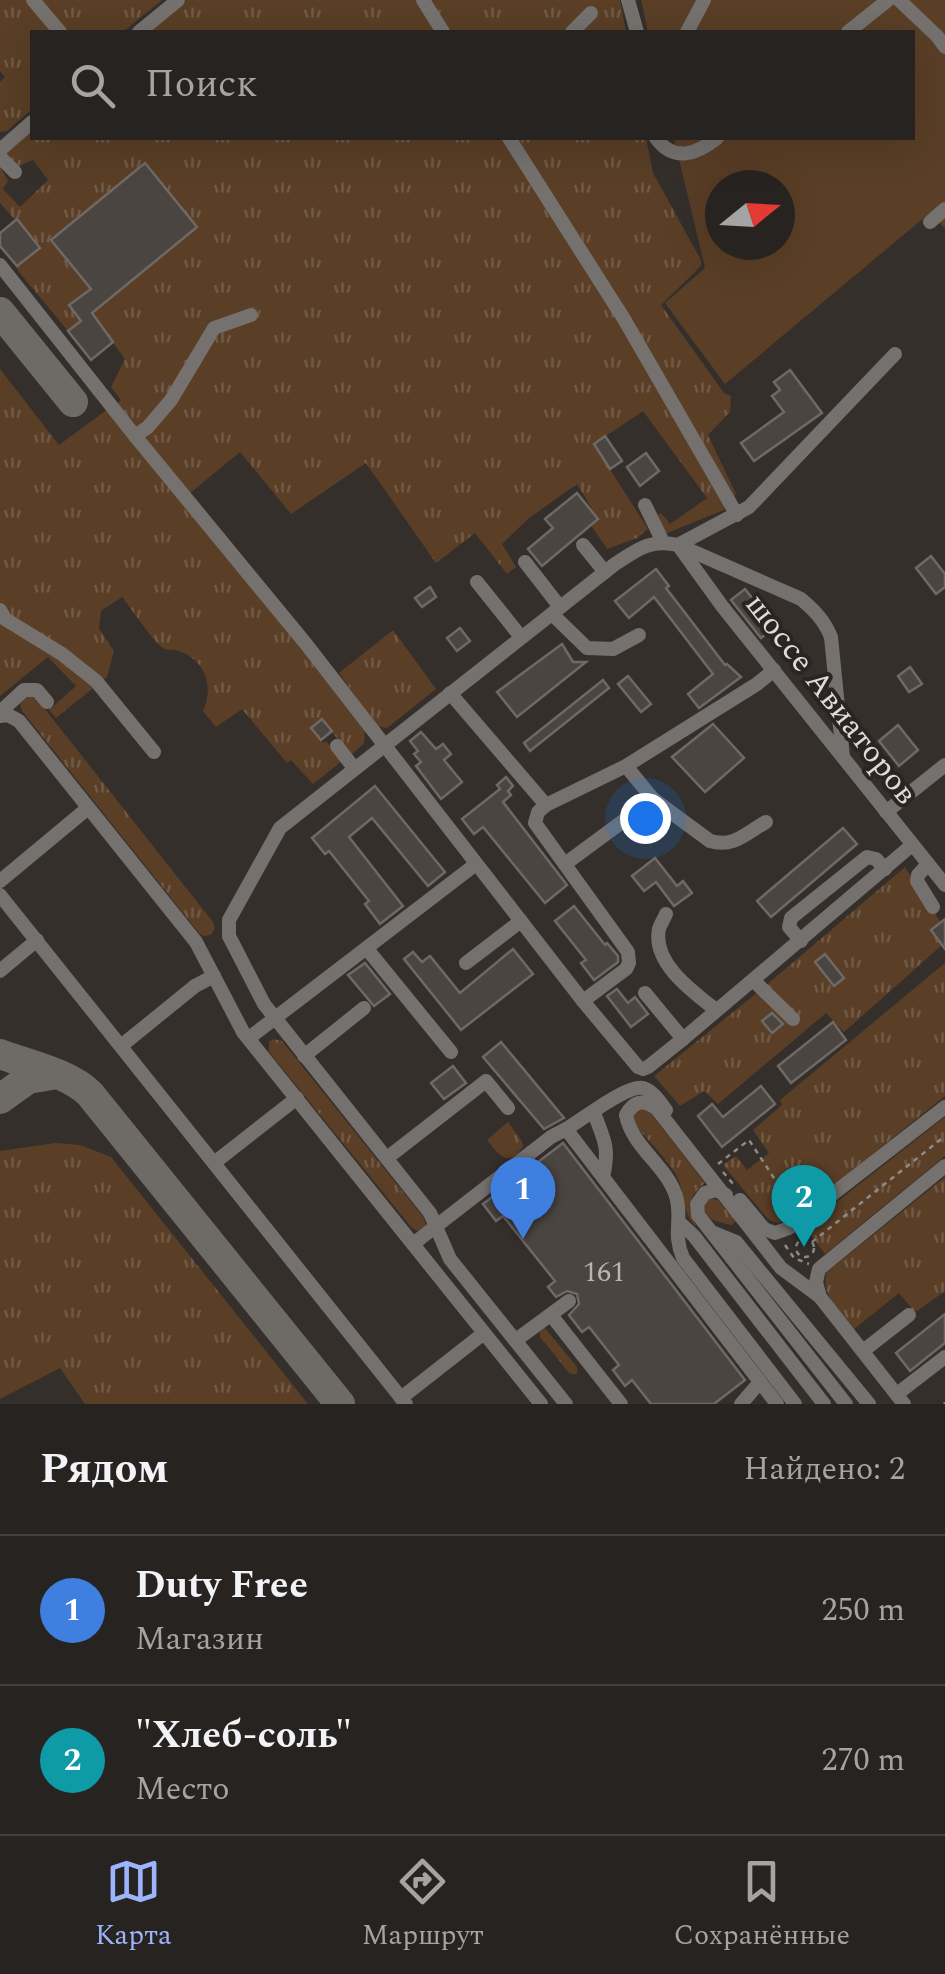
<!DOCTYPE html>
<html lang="ru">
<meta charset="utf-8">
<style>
:root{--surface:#272320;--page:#332f2d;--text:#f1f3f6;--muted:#a4a4a5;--line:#43403e;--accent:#9db4fd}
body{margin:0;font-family:Spectral,serif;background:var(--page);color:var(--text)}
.compass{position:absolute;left:705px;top:170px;width:90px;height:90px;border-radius:50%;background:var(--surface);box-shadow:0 10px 40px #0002;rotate:72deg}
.you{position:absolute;left:645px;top:818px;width:35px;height:35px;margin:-25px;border:8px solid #fff;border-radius:50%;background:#1a73e8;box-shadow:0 0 0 15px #1a73e833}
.badge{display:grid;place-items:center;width:65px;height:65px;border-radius:50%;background:var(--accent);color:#fff;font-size:32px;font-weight:700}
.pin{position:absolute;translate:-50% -82px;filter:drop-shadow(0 2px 5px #0008)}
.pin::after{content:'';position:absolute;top:52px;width:35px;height:30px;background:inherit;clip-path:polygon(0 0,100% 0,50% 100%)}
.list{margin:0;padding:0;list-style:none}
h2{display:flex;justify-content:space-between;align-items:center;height:130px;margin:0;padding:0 40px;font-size:42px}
h2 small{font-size:32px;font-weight:400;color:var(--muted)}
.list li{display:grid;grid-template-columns:65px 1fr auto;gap:30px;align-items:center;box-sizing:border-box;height:150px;padding:0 40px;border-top:2px solid var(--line)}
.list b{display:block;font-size:38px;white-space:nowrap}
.list p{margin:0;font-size:32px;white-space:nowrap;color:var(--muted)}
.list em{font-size:32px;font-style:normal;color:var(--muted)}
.icon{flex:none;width:55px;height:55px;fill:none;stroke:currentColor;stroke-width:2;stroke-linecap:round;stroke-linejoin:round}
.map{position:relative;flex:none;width:945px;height:1404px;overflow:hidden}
.search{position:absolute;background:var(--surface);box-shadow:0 10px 40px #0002;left:30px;right:30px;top:30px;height:110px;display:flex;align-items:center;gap:25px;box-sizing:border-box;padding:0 35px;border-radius:0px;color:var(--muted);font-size:38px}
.sheet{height:430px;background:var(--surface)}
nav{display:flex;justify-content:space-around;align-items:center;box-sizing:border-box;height:140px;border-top:2px solid var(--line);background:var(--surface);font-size:28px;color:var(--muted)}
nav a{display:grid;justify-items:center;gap:5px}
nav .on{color:var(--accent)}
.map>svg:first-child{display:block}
</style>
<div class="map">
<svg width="945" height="1404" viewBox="0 0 945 1404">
<defs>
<pattern id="grass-tufts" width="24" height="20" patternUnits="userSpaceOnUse" patternTransform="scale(2.5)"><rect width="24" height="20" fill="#5a3e26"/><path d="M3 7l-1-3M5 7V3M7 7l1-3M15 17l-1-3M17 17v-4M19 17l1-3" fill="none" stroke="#715945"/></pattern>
</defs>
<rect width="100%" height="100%" fill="#342f2b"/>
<g fill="url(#grass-tufts)">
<polygon points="0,0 162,0 123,32 32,32 32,109 7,131 0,132 0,82 5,77 0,71"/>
<polygon points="187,0 620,0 626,32 148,32"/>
<polygon points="32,129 32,138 646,138 653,173 701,260 701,266 661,305 724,393 731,396 730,412 708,435 736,494 726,509 665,534 657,516 661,513 670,524 707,498 643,411 594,444 648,529 637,538 607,549 591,525 598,519 577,484 529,518 502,544 516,567 507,574 475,533 436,563 366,463 291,514 240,452 190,493 117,404 121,400 111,387 125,359 80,298 81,321 68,331 18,271 17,266 40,248 0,203 0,166 8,181 3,189 20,207 48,180 33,160 19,166 4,153"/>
<path d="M0 369 59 445 108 409 365 729 364 743 351 755 321 719 311 729 323 743 326 741 342 761 313 784 291 760 287 763 242 709 216 727 203 711C214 686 206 661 179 651 174 649 168 651 163 648 156 645 129 606 122 597L101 611 99 629 114 651 107 677 56 718 49 710 76 686 48 657 0 696Z"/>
<polygon points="393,630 436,689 387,728 376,726 339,673"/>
<polygon points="32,696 37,699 213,922 215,928 211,935 203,936 199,933 22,711 20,703 23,697"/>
<polygon points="905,867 941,923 931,930 942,945 844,1032 826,1013 718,1104 704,1091 680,1106 654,1076 763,988"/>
<polygon points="945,963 945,1096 794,1217 778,1223 768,1219 723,1165 736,1156 747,1170 769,1153 753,1130 782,1105 780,1100"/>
<polygon points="273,1039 282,1041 424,1218 426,1225 418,1231 412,1228 269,1052 269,1042"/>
<path d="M639 1108 649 1111 705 1183C689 1196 685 1207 696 1225L695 1226C680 1208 686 1191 675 1173 663 1155 647 1139 633 1123L632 1116Z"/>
<polygon points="945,1117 945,1156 825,1254 805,1227"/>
<path d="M508 1122 521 1140 523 1146C509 1169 499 1155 487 1140Z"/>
<polygon points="55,1143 80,1145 111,1157 308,1404 85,1404 60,1368 0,1399 0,1151"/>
<path d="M945 1177V1291L917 1311H914L899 1293 853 1330C841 1313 819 1293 827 1272Z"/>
<path d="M711 1198 718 1200 736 1221 732 1225C719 1222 704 1221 703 1205Z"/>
<polygon points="545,1328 577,1367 577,1374 570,1374 540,1337 540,1331"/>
</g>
<path fill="#5a3e26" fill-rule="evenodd" d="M641 0H945V229L931 212 725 384 665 303 705 268 674 138H912V32H648ZM720 185H780V245H720Z"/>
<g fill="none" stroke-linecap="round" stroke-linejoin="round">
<g stroke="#6e6a66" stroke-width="30">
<polyline points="0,312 73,402"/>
<path d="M0 1054C29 1065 69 1073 90 1094L340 1404"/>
<polyline points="0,1099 28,1079 57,1074"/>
</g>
</g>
<g fill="#4b4541" stroke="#6f6965" stroke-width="2.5">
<polygon points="145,163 197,227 92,313 113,342 91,360 68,331 81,321 69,305 91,289 51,240"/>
<polygon points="17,219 40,248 17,266 0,246 0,233"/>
<polygon points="790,370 822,413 754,461 741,443 784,412 772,396 780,390 774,382"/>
<polygon points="605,436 622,461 610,469 594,444"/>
<polygon points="646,453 659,471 640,486 627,467"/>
<polygon points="577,493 598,519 542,566 528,549 553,528 545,519"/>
<polygon points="931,556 945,574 945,587 936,594 916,568"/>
<polygon points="656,569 669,586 666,588 725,665 727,664 741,677 699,708 688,694 713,674 654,597 629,618 615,601"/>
<polygon points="430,587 436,597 422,607 415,598"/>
<polygon points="745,589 775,627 761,638 731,600"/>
<polygon points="460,628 470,641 457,651 447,638"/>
<polygon points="562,644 573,662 586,662 517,717 497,692"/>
<polygon points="910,667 922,684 909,692 898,676"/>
<polygon points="628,676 651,704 641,712 618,684"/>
<polygon points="603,680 609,688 530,751 524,743"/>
<polygon points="322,719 332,731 321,740 311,728"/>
<polygon points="713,724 744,758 705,792 672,757"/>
<polygon points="898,725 918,750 899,766 879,741"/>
<polygon points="421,732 436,749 443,744 451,754 444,760 462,782 441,799 416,766 421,762 414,754 418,751 410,741"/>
<polygon points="506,777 513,786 508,791 511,795 503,802 567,885 545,903 483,827 474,834 462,819 500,789 497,785"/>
<polygon points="375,786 445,872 428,886 372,818 349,837 403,906 380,924 365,904 369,901 329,851 325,854 312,838"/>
<polygon points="843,828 857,844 771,917 757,901"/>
<polygon points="655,858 677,886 683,881 692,893 674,906 656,882 644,891 632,876"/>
<polygon points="574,906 605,945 607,943 618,956 618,962 594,980 581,963 586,960 555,921"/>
<polygon points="945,919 945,949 931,930"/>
<polygon points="513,949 533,974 461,1030 404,959 413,952 422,962 430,956 460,993"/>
<polygon points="825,954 844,978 834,986 815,962"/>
<polygon points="365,963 390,994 374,1006 348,975"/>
<polygon points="617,989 628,1003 635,997 648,1014 631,1027 607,996"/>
<polygon points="772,1013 783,1024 772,1033 762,1021"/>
<polygon points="833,1022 846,1040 791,1083 778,1066"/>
<polygon points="501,1042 564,1118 544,1129 483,1057"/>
<polygon points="453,1066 466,1083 444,1099 431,1083"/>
<polygon points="761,1086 775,1104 722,1147 698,1116 712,1104 723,1117"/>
<polygon points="563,1143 745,1380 714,1404 651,1404 632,1380 625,1386 613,1370 619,1365 589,1327 582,1332 569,1315 579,1304 577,1294 567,1291 556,1297 548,1287 555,1281 503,1216 496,1221 483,1204"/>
<polygon points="945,1314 945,1343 910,1371 896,1353"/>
</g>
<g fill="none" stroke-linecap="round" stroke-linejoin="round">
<g stroke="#8f8b88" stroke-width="2.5" stroke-dasharray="5 5" stroke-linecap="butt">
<polyline points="718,1164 749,1140 795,1210"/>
<polyline points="723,1172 734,1185"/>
<circle cx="805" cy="1248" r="9"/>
<polyline points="812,1242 945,1136"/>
<polyline points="785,1245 794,1258 809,1264"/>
<polyline points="944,1404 945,1403"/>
</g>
<g stroke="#74716f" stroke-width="14">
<polyline points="33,0 60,32"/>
<polyline points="423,0 443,32"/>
<polyline points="628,0 637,32"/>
<polyline points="899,0 937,36 945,47"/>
<polyline points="139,32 178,0"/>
<polyline points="572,32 591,13"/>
<polyline points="687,32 704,0"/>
<polyline points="848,32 888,0"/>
<polyline points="509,138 624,319 737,515"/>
<path d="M656 138C674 163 697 154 717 138"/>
<polyline points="0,150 32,122"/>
<polyline points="0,157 15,172"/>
<polyline points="930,222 945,209"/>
<polyline points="0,265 135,436 306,644 583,1001 638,1067 643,1069 648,1067 683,1039 912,845"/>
<polyline points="895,354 749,507 678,545 722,606 945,885"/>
<polyline points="135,436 148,427 171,400 214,328 251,315"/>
<polyline points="645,505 663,542"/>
<polyline points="583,545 605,572"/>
<polyline points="525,562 560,607"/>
<polyline points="477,582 521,637"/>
<polyline points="0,610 5,619 62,654 96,681 154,752"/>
<polyline points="552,614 587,648 613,649 639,635"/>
<polyline points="450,693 546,805 538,812 535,823 628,952 629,963 626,969 583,1001"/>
<polyline points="0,712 24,690 37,690 47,702"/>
<polyline points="0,716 8,715 19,721 196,942 243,1032 541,1404"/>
<polyline points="337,746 354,768"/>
<polyline points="626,766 653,799"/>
<polyline points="546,805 626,766 757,684 774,670"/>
<polyline points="886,812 945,765"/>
<path d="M565 864 653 799 710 841C734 848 746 833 766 822"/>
<polyline points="928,864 918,875 917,881 933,907"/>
<polyline points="0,881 88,808"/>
<polyline points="0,895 406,1404"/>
<path d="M666 914C664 919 661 923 659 929 652 963 693 992 716 1010"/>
<polyline points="801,941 789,927 791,918 867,857 876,859 885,869"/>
<polyline points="367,949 451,1052"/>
<polyline points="466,963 521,921"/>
<polyline points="0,971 37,940"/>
<polyline points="754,981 793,1019"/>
<polyline points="645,993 683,1039"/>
<polyline points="249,1038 476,864"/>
<polyline points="121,1046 195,986 214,976"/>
<polyline points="304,1056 364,1008"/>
<path d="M666 1110C660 1102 653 1091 643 1088 627 1084 582 1120 566 1129L777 1404"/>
<path d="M594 1113C604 1140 610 1147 603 1177"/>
<polyline points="387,1158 486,1081 508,1108"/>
<polyline points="214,1163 297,1098"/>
<polyline points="726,1195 716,1190 705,1193 697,1204 698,1215 846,1404"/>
<polyline points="740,1200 765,1230"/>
<polyline points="679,1222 694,1236 824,1404"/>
<polyline points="759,1227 775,1233 789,1228 945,1107"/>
<polyline points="714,1233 736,1242 869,1404"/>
<polyline points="413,1244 551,1137 566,1129"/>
<polyline points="820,1297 816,1282 819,1269 945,1166"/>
<polyline points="551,1315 621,1404"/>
<polyline points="516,1340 569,1301"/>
<polyline points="863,1351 909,1315"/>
<polyline points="897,1394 945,1357"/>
<polyline points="401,1398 484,1333"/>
<path d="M566 1404 450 1259 430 1213 264 1004 229 936V920L280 828 615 564C638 549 650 539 678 545L801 599C815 611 824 620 831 637L843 757"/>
<polyline points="741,1404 760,1382"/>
<path d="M795 1404 683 1258C672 1232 683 1220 676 1196 666 1165 632 1147 626 1115 634 1101 642 1099 656 1108L781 1268 820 1297 904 1404"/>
</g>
</g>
<g text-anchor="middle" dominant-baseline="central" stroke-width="8" stroke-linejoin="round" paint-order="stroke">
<g font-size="28" fill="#b9b6b2">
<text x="604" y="1272">161</text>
</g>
<g font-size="32" fill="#dedbd8" stroke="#2a2522">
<text transform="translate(831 699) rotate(52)">шоссе Авиаторов</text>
</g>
</g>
</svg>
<svg class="compass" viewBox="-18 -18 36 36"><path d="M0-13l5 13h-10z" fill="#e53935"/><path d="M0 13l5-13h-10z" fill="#a4a4a5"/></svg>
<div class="you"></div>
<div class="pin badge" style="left:523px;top:1239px;background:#3f7fe0">1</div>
<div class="pin badge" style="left:804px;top:1247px;background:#0f9aa8">2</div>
<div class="search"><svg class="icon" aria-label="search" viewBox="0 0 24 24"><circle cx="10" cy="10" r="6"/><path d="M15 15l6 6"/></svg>Поиск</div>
</div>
<section class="sheet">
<h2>Рядом<small>Найдено: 2</small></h2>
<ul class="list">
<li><span class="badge" style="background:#3f7fe0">1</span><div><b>Duty Free</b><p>Магазин</p></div><em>250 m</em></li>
<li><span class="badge" style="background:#0f9aa8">2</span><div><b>&quot;Хлеб-соль&quot;</b><p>Место</p></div><em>270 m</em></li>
</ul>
</section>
<nav>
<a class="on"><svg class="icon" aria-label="map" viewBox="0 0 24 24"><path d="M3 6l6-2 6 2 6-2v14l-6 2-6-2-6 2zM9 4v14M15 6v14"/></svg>Карта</a>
<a><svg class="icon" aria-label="directions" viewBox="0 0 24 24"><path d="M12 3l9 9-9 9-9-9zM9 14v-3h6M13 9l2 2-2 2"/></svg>Маршрут</a>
<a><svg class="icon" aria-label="saved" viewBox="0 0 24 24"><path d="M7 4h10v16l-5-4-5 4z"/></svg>Сохранённые</a>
</nav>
